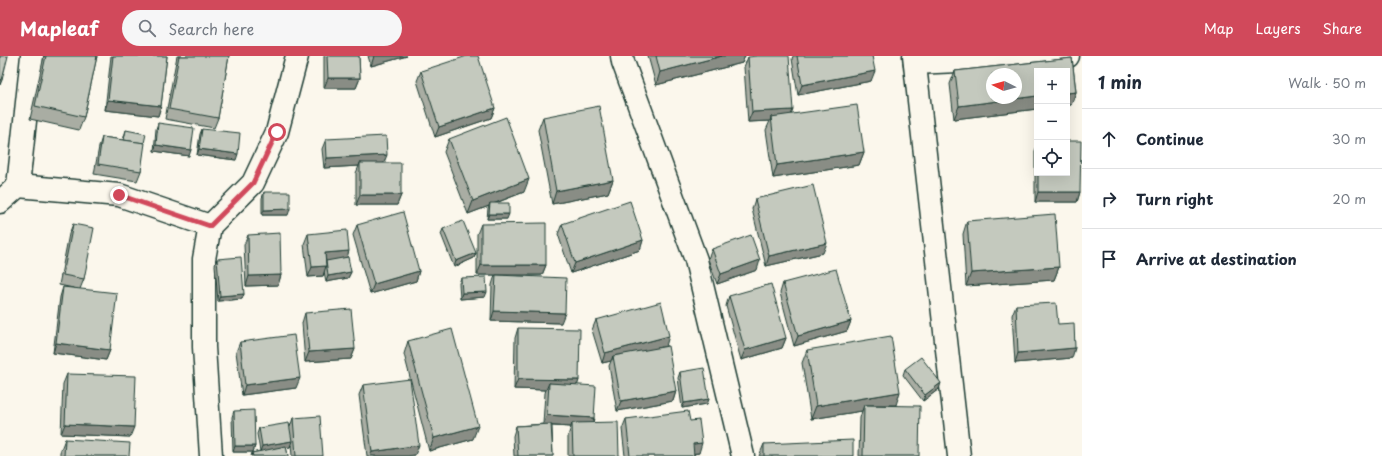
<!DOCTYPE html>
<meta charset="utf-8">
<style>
:root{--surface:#fff;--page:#f6f6f7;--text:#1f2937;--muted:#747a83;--line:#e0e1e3;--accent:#d1495b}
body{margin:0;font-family:"Playpen Sans",sans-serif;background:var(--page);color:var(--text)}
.controls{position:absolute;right:12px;top:12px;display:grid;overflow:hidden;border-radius:0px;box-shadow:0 4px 16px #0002}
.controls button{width:36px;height:36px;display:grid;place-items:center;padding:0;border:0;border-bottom:1px solid var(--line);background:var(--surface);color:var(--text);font:20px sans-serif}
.compass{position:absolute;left:986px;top:12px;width:36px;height:36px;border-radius:50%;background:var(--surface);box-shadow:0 4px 16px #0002;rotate:276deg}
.stop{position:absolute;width:12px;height:12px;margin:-9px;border:3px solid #d1495b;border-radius:50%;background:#fff}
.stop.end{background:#d1495b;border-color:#fff;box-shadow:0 1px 4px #0008}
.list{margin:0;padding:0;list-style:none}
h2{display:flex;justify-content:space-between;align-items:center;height:52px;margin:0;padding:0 16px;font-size:17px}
h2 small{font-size:13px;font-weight:400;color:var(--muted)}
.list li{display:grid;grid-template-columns:26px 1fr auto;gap:12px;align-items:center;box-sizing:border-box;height:60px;padding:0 16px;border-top:1px solid var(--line)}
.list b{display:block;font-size:15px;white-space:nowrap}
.list em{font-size:13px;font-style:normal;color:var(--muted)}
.icon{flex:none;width:22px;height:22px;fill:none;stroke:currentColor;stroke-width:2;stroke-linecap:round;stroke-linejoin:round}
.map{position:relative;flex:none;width:1082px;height:400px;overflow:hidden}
header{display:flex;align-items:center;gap:24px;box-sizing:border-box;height:56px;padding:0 20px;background:var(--accent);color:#fff}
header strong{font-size:19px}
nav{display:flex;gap:22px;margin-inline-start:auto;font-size:14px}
.search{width:280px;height:36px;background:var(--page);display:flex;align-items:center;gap:10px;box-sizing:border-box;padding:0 14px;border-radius:22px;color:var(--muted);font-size:15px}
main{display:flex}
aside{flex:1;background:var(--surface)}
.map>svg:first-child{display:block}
</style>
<header>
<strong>Mapleaf</strong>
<div class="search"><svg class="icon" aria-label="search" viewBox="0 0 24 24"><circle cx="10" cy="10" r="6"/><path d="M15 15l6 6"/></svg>Search here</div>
<nav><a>Map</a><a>Layers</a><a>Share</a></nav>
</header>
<main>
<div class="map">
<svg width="1082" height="400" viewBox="0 0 1082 400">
<rect width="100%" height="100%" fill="#fbf7ec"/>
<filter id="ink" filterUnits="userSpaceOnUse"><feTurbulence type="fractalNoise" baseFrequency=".025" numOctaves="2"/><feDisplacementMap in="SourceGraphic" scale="8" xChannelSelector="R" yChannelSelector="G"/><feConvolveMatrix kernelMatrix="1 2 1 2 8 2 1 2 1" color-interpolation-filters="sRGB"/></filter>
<g filter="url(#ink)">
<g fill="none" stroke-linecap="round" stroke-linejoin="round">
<defs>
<g id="street">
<polyline points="622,0 623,6 696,204 743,400"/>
<polyline points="914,0 959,400"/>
<polyline points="915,7 1068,0"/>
<polyline points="18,130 32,0"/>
<polyline points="0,146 18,130 119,139 210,170"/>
<polyline points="211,400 204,291 204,203 210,170 253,127 277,76 297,0"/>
</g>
</defs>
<use href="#street" stroke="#1f3d34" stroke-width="25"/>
<use href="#street" stroke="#fbf7ec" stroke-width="22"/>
</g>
<g fill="#a9ada3" stroke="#1f3d34" fill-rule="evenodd">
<polygon points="0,0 2,24 0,29"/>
<polygon points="44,0 97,0 84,61 79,74 30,63"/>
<polygon points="111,0 167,0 161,50 158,60 105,54"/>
<polygon points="177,0 229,0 218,62 214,72 165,63"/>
<polygon points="324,0 359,0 360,22 356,32 324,32"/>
<polygon points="368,0 407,0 371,10"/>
<polygon points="648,0 745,0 742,7 656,29"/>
<polygon points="793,0 872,0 871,25 798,39 792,3"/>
<polygon points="748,1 791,59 864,96 859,109 773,122 766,74 770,65 748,66 744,11"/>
<path d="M1072 2 1076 36 1071 49H1067V15H1037V53L954 63 950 28 955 15ZM992 18H1016V42H992Z"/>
<polygon points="421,15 495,52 491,62 435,81 417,25"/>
<polygon points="543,61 613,124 608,137 552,148 538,74"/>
<polygon points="158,67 189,100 154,95 156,73"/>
<polygon points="202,73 236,104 197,99 200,78"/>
<polygon points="126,74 144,87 141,115 137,125 94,118 99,91 102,81 123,84"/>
<polygon points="326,83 384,107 401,139 397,149 356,149 356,117 359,110 324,112 322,93"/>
<polygon points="449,83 524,136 496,147 507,163 487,163 488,152 489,150 468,158 444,96"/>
<polygon points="1037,90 1037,117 1067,117 1080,136 1077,146 1035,146 1035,95"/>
<polygon points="264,136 288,159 262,159 262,142"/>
<polygon points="755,143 823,197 766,210 752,153"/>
<polygon points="967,165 1059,211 1054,224 966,230 963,178"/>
<polygon points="73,168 84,223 80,233 110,294 106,304 53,297 60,241 63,231 78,233 59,229 69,178"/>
<polygon points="481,168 546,209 542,219 504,219 561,267 491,265 492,229 495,219 477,219 477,178"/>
<polygon points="562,168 643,184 640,194 571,217 558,178"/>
<polygon points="357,169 419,215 416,225 370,238 353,179"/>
<polygon points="443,173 476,197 474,202 454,211 441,178"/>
<polygon points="308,178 347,201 351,216 348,222 326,226 324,215 323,220 308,221 304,188"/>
<polygon points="248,179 281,219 278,229 246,230 244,189"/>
<polygon points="712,193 757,214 717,228 708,203"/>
<polygon points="217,203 244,238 242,243 218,245 215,209"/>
<polygon points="461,222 485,241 460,243 459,227"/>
<polygon points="783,227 851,265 847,275 794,290 780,237"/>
<polygon points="729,240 786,282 782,292 741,304 726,250"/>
<polygon points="1016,249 1058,268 1072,302 1015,307 1012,259"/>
<polygon points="305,257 355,293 351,303 305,306 302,267"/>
<polygon points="596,264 666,290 657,292 676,335 673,345 617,355 609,310 611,305 602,307 592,274"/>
<polygon points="518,272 579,324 577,329 594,362 593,367 619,400 568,400 568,380 571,371 552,370 553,400 514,400 513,380 516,370 543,368 545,337 546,334 514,333 515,282"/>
<polygon points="408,285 473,383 429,395 404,298"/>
<polygon points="240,286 296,332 242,339 236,296"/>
<polygon points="807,294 896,349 919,400 859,400 860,362 862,355 811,363 802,307"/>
<polygon points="905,313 939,333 923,345 903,319"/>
<polygon points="680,316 709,343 707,348 682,352 678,322"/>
<polygon points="67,318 130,381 61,378 63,328"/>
<polygon points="363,329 415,399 408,400 367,400 359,339"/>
<polygon points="234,355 255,390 253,396 233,396 232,361"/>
<polygon points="293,362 323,400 292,400 291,389 290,391 286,391 288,400 251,400 252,397 260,395 257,378 259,372 290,371"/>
<polygon points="626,363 690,365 699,397 694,398 694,400 625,400 622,373"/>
<polygon points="65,383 129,400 60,400 60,396"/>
<polygon points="764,388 853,400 759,400"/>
</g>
<g fill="#898d85" stroke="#1f3d34">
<polygon points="374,0 407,0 371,10"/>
<polygon points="722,0 745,0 742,7 656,29 660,16"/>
<polygon points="875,15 871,25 798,39 802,29"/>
<polygon points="328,22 360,22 356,32 324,32"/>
<polygon points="1076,36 1071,49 1067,49 1067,37"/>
<polygon points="1037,40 1037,53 954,63 959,50"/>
<polygon points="108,44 161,50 158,60 105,54"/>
<polygon points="495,52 491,62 435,81 439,71"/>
<polygon points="793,54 789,64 771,61 770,65 748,66 752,56"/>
<polygon points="156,89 191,94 189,100 154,95"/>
<polygon points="199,93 238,98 236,104 197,99"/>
<polygon points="864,96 859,109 773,122 777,109"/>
<polygon points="387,99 383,109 360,107 359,110 324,112 327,102"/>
<polygon points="529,123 524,136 490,149 490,147 489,150 468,158 473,145"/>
<polygon points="613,124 608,137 552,148 556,135"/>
<polygon points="1038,136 1080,136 1077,146 1035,146"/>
<polygon points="360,139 401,139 397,149 356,149"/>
<polygon points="290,153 288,159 262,159 264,154"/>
<polygon points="489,158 509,158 507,163 487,163"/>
<polygon points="643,184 640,194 571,217 575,207"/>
<polygon points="827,187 823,197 766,210 769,200"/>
<polygon points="349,195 346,205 326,207 325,197"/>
<polygon points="476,197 474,202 454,211 456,205"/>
<polygon points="760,204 757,214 717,228 721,218"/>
<polygon points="481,209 546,209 542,219 477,219"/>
<polygon points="326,210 323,220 308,221 312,211"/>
<polygon points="1059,211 1054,224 966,230 971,217"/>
<polygon points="419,215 416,225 370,238 374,228"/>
<polygon points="351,216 348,222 326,226 328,220"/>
<polygon points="281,219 278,229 246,230 249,220"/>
<polygon points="487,236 485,241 460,243 462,237"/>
<polygon points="244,238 242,243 218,245 220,240"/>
<polygon points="494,255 565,257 561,267 491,265"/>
<polygon points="851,265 847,275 794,290 798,280"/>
<polygon points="669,280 666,290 613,304 613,300 611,305 602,307 605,297"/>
<polygon points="786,282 782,292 741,304 745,294"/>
<polygon points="56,287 110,294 106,304 53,297"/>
<polygon points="1075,292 1072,302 1015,307 1018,297"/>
<polygon points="355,293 351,303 305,306 309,296"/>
<polygon points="300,322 296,332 242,339 245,329"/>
<polygon points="518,323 579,324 576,334 549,327 546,334 514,333"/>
<polygon points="941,327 939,333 923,345 925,339"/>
<polygon points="676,335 673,345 617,355 621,345"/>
<polygon points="900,336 896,349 864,349 862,355 811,363 816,350"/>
<polygon points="709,343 707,348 682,352 684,347"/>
<polygon points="547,359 594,362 591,372 572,367 571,371 543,369"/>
<polygon points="65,368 134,371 130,381 61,378"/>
<polygon points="478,370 473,383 429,395 434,382"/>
<polygon points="292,385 290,391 260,396 262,390"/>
<polygon points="702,387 699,397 689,398 693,388"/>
<polygon points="419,389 415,399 408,400 370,400 372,396"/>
<polygon points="235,390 255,390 253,396 233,396"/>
</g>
<g fill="#c4c9be" stroke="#1f3d34" fill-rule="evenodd">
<polygon points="0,0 8,0 2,24 0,23"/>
<polygon points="46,0 97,0 84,61 35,50"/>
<polygon points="113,0 167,0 161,50 108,44"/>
<polygon points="179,0 229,0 218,62 169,53"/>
<polygon points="327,0 359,0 360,22 328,22"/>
<polygon points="467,0 478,0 495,52 439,71 421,15"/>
<polygon points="656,0 722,0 660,16"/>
<polygon points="757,0 789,0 793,54 752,56 748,1"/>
<polygon points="797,0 872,0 875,15 802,29"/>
<path d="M1072 2 1076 36 1067 37V15H1037V40L959 50 955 15ZM992 18H1016V42H992Z"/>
<polygon points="857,49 864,96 777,109 771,61"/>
<polygon points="599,50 613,124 556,135 543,61"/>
<polygon points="506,61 529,123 473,145 449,83"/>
<polygon points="158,67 194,72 191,94 156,89"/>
<polygon points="202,73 240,77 238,98 199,93"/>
<polygon points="126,74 146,78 144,87 124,84"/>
<polygon points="386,80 387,99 327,102 326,83"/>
<polygon points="102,81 145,87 141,115 98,108"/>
<polygon points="1067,85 1081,85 1080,136 1038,136 1038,117 1067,117"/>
<rect x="360" y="107" width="41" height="32"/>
<polygon points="813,129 827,187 769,200 755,143"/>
<polygon points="264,136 290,136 290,153 264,154"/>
<polygon points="630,145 643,184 575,207 562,168"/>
<polygon points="490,147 509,147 509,158 489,158"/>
<polygon points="403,156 419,215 374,228 357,169"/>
<polygon points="1055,158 1059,211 971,217 967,165"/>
<polygon points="463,165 476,197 456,205 443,173"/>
<polygon points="546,167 546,209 481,209 481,168"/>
<polygon points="73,168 94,172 84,223 63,219"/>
<polygon points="347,174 349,195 325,197 326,210 312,211 308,178"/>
<polygon points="280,177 281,219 249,220 248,179"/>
<polygon points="751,179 760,204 721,218 712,193"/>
<polygon points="241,201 244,238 220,240 217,203"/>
<polygon points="348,201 351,216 328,220 326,205"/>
<polygon points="836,213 851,265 798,280 783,227"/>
<polygon points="496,219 566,222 565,257 494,255"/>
<polygon points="486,221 487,236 462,237 461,222"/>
<polygon points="771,228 786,282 745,294 729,240"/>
<polygon points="63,231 117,237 110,294 56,287"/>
<polygon points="661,246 669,280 605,297 596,264"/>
<polygon points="1056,247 1058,268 1074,267 1075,292 1018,297 1016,249"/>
<polygon points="351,253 355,293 309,296 305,257"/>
<polygon points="518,272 580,273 579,324 518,323"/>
<polygon points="452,273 478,370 434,382 408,285"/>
<polygon points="294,279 300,322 245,329 240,286"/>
<polygon points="891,280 900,336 816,350 807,294"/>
<polygon points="668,290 676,335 621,345 613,300"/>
<polygon points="921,301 941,327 925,339 905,313"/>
<polygon points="704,312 709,343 684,347 680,316"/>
<polygon points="67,318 136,320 134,371 65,368"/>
<polygon points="410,323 419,389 372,396 363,329"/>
<polygon points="549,327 596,330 594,362 547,359"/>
<polygon points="864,349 920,350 919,400 863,400"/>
<polygon points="254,354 255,390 235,390 234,355"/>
<polygon points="688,355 690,365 699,364 702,387 693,388 694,400 630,400 626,363"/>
<polygon points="320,360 323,400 296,400 293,362"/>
<polygon points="618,366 619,400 573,400 572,367"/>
<polygon points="289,367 292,385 262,390 259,372"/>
<polygon points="551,368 553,400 518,400 516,370"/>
<polygon points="65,383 130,387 129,400 64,400"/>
<polygon points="853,384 853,400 764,400 764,388"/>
<polygon points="286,390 288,400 253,400 252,397"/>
</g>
</g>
<g fill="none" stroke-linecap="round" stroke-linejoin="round" filter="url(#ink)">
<polyline stroke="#d1495b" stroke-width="5" points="119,139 210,170 253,127 277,76"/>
</g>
</svg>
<div class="controls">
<button>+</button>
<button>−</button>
<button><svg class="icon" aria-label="locate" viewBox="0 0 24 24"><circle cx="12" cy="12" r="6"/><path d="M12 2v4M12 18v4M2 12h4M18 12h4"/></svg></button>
</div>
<svg class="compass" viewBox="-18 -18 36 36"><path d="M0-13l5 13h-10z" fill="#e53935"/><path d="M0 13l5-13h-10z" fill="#747a83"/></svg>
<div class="stop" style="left:277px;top:76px"></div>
<div class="stop end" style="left:119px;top:139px"></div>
</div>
<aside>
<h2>1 min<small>Walk · 50 m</small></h2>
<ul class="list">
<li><svg class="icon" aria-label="ahead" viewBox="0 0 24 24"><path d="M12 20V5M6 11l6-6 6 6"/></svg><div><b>Continue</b></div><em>30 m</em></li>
<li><svg class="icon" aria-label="right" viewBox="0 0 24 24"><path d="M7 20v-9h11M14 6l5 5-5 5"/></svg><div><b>Turn right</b></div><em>20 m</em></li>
<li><svg class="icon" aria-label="arrive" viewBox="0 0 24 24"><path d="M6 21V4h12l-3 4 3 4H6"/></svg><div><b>Arrive at destination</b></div></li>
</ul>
</aside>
</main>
